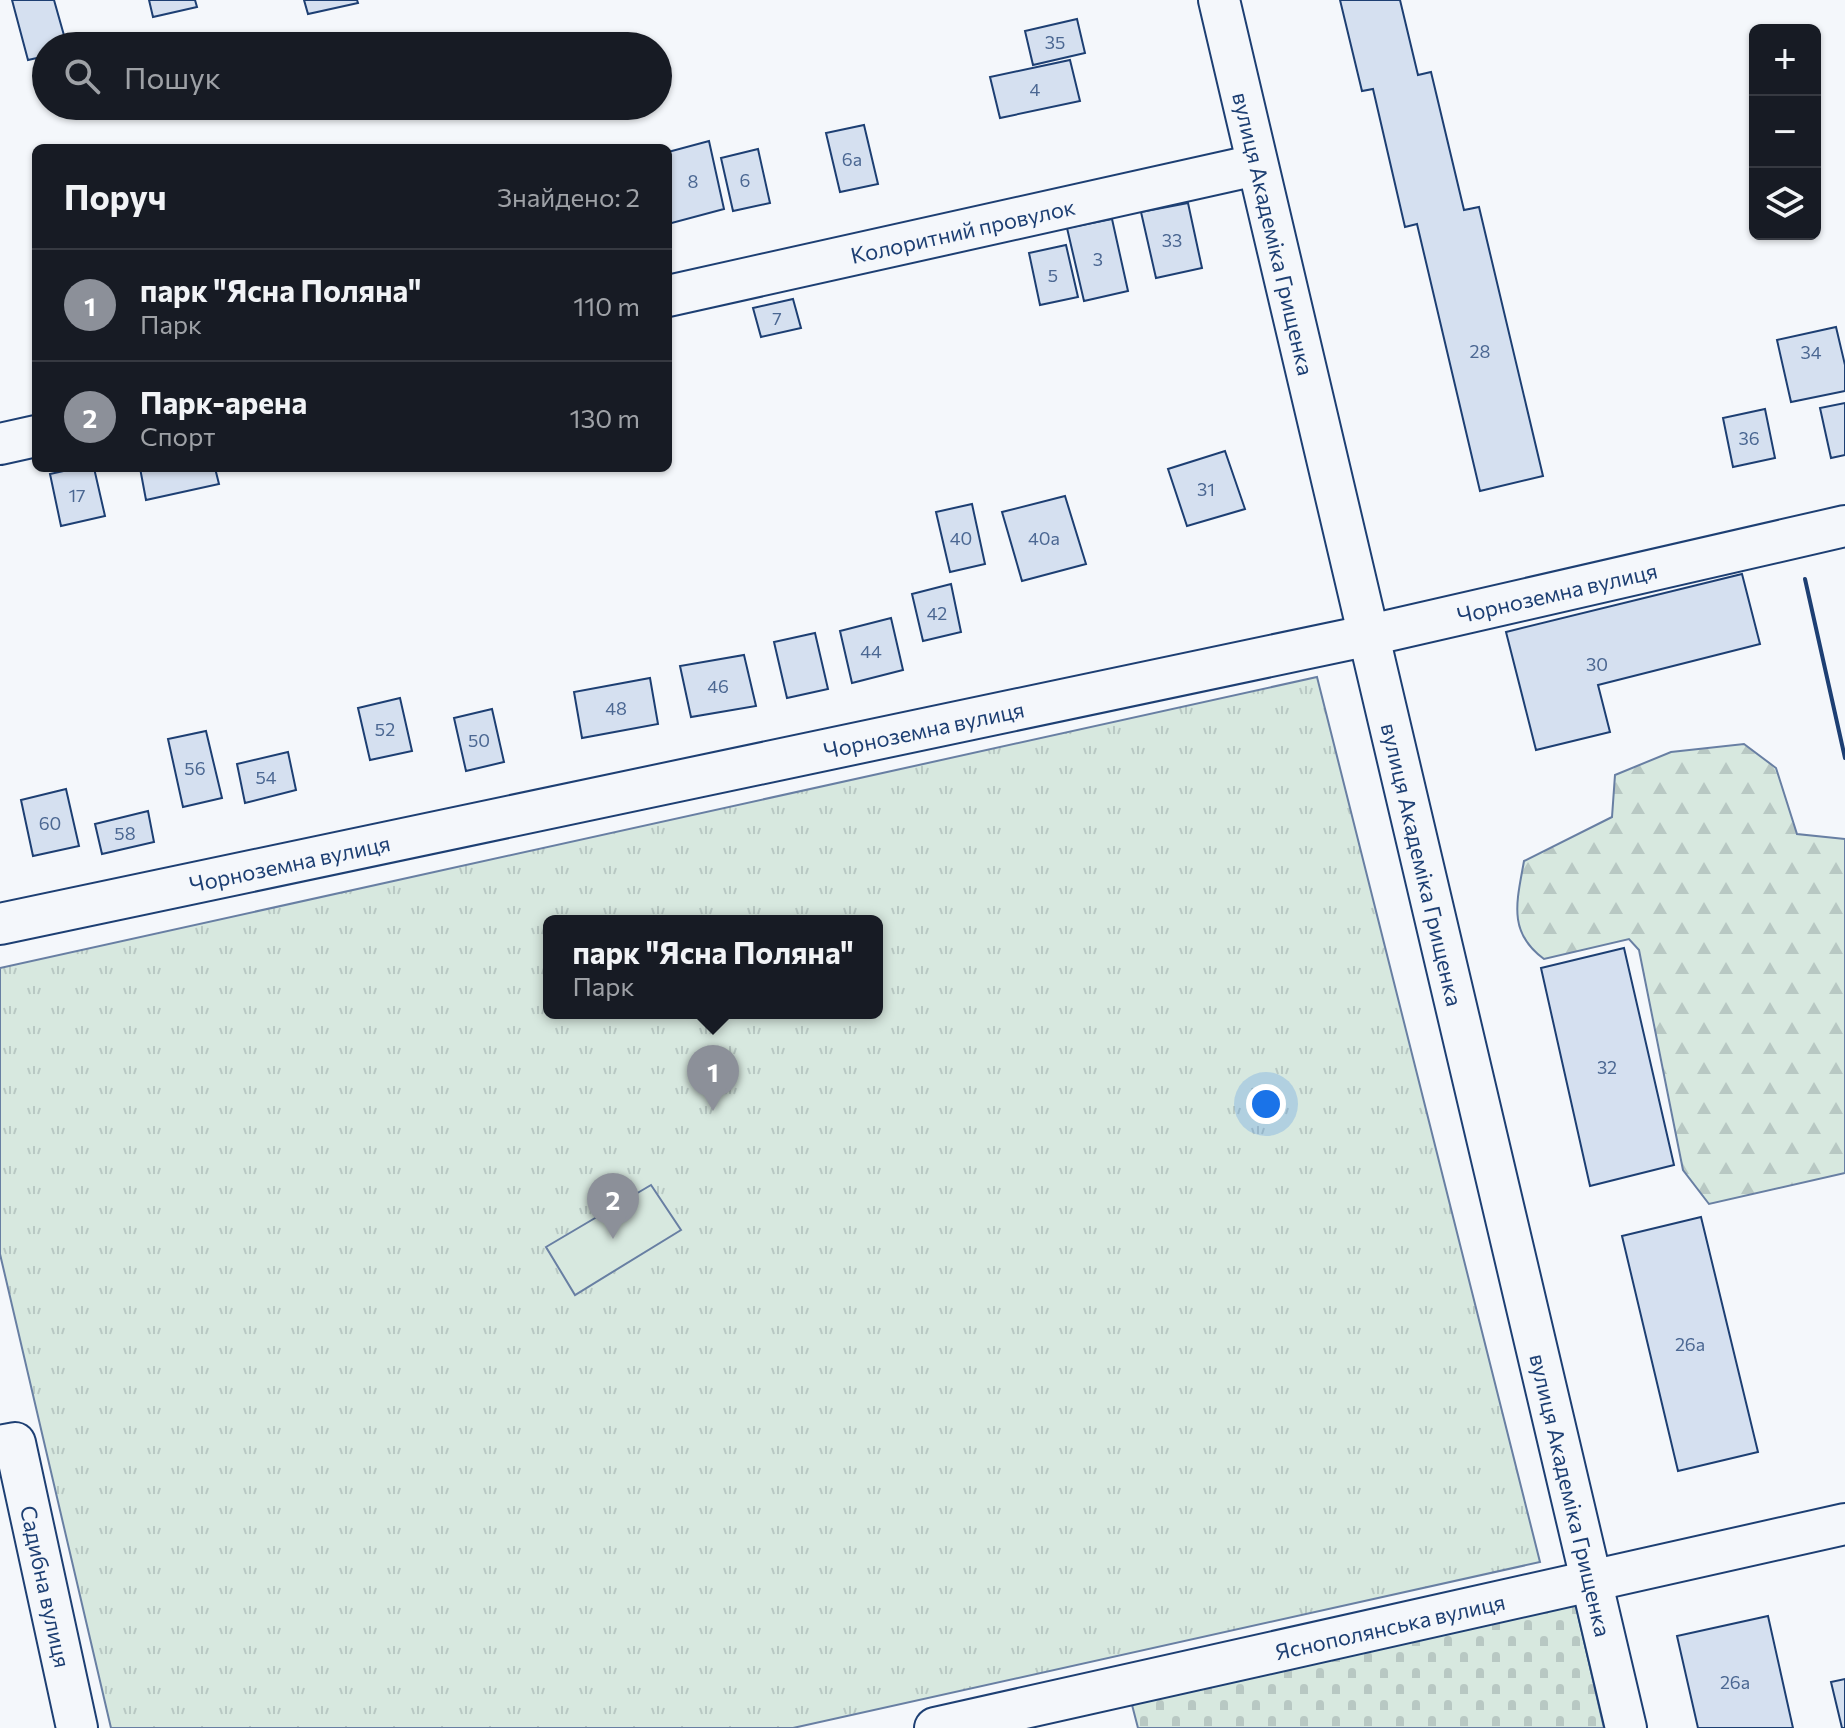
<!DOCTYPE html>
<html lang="uk">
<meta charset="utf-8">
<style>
:root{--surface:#171b24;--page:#20242c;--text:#f1f3f6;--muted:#9ea1a6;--line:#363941;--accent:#8c9099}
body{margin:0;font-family:Commissioner,sans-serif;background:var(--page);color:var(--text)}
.controls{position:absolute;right:24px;top:24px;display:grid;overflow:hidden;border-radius:12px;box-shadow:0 2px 6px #0004}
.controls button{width:72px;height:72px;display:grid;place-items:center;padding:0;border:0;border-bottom:2px solid var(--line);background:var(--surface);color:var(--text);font:40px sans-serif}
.you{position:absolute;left:1266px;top:1104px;width:28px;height:28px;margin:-20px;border:6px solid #fff;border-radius:50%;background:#1a73e8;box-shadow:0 0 0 12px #1a73e833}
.badge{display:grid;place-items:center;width:52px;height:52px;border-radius:50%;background:var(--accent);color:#fff;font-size:26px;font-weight:700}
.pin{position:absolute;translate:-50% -66px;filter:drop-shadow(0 2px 4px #0008)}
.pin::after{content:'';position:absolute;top:42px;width:28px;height:24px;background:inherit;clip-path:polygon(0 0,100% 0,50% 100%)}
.popup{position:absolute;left:543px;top:915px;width:340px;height:104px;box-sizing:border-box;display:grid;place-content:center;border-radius:12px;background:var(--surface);filter:drop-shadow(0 2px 6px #0005);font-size:26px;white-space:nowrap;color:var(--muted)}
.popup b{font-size:30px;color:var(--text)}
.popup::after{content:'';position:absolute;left:50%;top:100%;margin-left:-16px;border:16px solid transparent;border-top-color:var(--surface)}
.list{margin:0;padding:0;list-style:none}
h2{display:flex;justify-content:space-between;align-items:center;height:104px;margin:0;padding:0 32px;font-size:34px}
h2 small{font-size:26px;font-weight:400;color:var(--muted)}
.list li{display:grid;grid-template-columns:52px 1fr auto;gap:24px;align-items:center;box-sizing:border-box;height:112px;padding:0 32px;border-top:2px solid var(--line)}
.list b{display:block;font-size:30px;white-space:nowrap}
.list p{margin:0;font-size:26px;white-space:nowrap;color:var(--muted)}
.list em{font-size:26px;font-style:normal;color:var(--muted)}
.icon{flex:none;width:44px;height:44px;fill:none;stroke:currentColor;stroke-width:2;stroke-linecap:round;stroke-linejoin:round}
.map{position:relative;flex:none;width:1845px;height:1728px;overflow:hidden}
.search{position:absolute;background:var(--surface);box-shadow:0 2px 6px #0004;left:32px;top:32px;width:640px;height:88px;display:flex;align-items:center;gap:20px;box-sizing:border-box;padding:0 28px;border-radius:44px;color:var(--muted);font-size:30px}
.panel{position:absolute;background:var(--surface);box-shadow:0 2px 6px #0004;left:32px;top:144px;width:640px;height:328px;border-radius:12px}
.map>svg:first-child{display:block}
</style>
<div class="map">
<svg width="1845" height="1728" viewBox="0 0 1845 1728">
<defs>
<pattern id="grass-tufts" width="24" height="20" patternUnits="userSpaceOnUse" patternTransform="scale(2)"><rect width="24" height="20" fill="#d7e8df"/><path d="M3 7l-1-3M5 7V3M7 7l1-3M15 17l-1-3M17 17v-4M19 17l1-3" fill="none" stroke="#b8c8c3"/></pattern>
<pattern id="forest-firs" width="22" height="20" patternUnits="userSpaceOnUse" patternTransform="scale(2)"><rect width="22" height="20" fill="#d7e8df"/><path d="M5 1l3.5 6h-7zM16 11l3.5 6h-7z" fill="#b8c8c3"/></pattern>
<pattern id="cemetery-stones" width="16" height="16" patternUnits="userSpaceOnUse" patternTransform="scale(2)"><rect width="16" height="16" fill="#d7e8df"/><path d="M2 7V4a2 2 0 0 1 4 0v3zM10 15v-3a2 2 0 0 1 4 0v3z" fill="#b8c8c3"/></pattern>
</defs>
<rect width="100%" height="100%" fill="#f4f7fb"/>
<path fill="url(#grass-tufts)" stroke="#687fa3" stroke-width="2" fill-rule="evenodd" d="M1317 677 1540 1562 793 1728H111L0 1254V968ZM549 921H877V1013H549Z"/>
<path fill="url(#forest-firs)" stroke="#687fa3" stroke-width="2" d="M1744 744 1776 768 1797 834 1845 839V1173L1709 1204 1683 1170 1639 950 1629 939 1544 959C1507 932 1517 901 1524 861L1612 817 1615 775 1671 752Z"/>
<polygon fill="url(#cemetery-stones)" stroke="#687fa3" stroke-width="2" points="1575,1602 1604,1728 1138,1728 1131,1701"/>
<polygon fill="#d7e8df" stroke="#687fa3" stroke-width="2" points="651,1185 681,1230 575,1295 546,1247"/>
<g fill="#d5e0f0" stroke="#1d3f73" stroke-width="2">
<polygon points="12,0 54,0 67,46 46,46 46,56 28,60"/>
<polygon points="149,0 195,0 197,7 153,17"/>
<polygon points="304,0 357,0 358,3 308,14"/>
<polygon points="1340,0 1400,0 1418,75 1431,72 1464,210 1479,207 1543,476 1480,491 1417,224 1405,227 1373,89 1362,91"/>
<polygon points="1077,19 1085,53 1033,65 1025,31"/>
<polygon points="1070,60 1080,101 1000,118 990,77"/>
<polygon points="864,125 878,184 840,192 826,133"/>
<polygon points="709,141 724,209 668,224 668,152"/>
<polygon points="758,149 770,203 733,211 721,158"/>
<polygon points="1188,203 1202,268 1156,278 1141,212"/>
<polygon points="1112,219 1128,291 1084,301 1067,228"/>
<polygon points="1066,245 1078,297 1040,305 1029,253"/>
<polygon points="793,299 801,328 761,337 753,308"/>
<polygon points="1836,327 1845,365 1845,391 1791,402 1777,340"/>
<polygon points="1845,403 1845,455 1831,458 1820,408"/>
<polygon points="1765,409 1775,458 1733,467 1723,418"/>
<polygon points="1225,451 1245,509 1187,526 1168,469"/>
<polygon points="77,468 94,468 105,516 61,526 50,474"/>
<polygon points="140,468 215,468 219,484 146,500"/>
<polygon points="1065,496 1086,564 1022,581 1002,512"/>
<polygon points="972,504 985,564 950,572 936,512"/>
<polygon points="1742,574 1760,644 1598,685 1610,732 1536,750 1506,632"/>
<polygon points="951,584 961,632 923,641 912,594"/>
<polygon points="891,618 903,670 852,683 840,631"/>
<polygon points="815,633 828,689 787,698 774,642"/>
<polygon points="744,655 756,706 691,717 680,666"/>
<polygon points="650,678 658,724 582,738 574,692"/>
<polygon points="400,698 412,751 370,760 358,708"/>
<polygon points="492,709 504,762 466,771 454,718"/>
<polygon points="206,731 222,798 183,807 168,739"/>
<polygon points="288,752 296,790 245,803 237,764"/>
<polygon points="66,789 79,846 33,856 21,800"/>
<polygon points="148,811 154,842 102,854 95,824"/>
<polygon points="1624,948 1674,1165 1590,1186 1541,968"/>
<polygon points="1701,1217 1758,1452 1678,1471 1622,1236"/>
<polygon points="1768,1616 1793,1728 1698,1728 1677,1636"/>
<polygon points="1845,1679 1845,1728 1842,1728 1831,1682"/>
</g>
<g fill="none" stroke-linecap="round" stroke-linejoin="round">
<defs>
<g id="minor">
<path id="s1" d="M1219 0 1626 1728"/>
<path id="s2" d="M668 296 1256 165"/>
<polyline points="0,444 36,436"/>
<path id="s3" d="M0 924 1370 635 1845 526"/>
<path id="s4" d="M0 1446 15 1443 77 1728"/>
<path id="s5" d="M935 1728 1845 1524"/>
</g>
</defs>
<use href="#minor" stroke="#1d3f73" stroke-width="44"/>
<use href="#minor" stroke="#f4f7fb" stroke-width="40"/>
<polyline stroke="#1d3f73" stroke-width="4" points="1805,579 1845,758"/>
</g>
<g text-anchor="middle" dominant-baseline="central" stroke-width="6" stroke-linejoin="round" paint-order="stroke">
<g font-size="18" fill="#4b6792">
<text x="1055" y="42">35</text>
<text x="1035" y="89">4</text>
<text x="852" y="159">6а</text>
<text x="745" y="180">6</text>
<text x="693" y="181">8</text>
<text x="1172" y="240">33</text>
<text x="1098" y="259">3</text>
<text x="1053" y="275">5</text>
<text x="777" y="318">7</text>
<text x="1480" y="351">28</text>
<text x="1811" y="352">34</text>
<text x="1749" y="438">36</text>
<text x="1206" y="489">31</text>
<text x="77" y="495">17</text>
<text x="961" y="538">40</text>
<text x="1044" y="538">40а</text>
<text x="937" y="613">42</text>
<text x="871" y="651">44</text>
<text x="1597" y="664">30</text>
<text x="718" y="686">46</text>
<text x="616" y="708">48</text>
<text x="385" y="729">52</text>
<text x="479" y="740">50</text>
<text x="195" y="768">56</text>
<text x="266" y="777">54</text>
<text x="50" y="823">60</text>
<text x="125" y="833">58</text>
<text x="1607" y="1067">32</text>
<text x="1690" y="1344">26а</text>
<text x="1735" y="1682">26а</text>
</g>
<g font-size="22" fill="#1d3f73" stroke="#f4f7fb">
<text stroke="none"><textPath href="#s2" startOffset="302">Колоритний провулок</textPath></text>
<text stroke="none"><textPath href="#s1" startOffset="240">вулиця Академіка Грищенка</textPath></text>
<text stroke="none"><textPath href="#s3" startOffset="1592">Чорноземна вулиця</textPath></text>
<text stroke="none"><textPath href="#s3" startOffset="944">Чорноземна вулиця</textPath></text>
<text stroke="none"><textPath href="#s3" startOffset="296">Чорноземна вулиця</textPath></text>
<text stroke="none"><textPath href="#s1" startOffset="888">вулиця Академіка Грищенка</textPath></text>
<text stroke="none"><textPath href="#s1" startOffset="1536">вулиця Академіка Грищенка</textPath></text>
<text stroke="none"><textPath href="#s4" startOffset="162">Садибна вулиця</textPath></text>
<text stroke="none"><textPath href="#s5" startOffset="466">Яснополянська вулиця</textPath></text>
</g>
</g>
</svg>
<div class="controls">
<button>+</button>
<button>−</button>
<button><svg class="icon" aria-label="layers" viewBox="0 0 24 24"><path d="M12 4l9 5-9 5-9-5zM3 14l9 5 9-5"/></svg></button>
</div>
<div class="you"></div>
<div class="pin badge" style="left:713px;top:1111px">1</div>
<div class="popup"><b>парк &quot;Ясна Поляна&quot;</b>Парк</div>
<div class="pin badge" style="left:613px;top:1239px">2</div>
<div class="search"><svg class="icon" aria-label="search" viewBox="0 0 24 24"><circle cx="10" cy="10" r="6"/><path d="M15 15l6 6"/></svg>Пошук</div>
<section class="panel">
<h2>Поруч<small>Знайдено: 2</small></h2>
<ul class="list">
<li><span class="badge">1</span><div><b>парк &quot;Ясна Поляна&quot;</b><p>Парк</p></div><em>110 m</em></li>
<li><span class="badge">2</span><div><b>Парк-арена</b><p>Спорт</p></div><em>130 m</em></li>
</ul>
</section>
</div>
